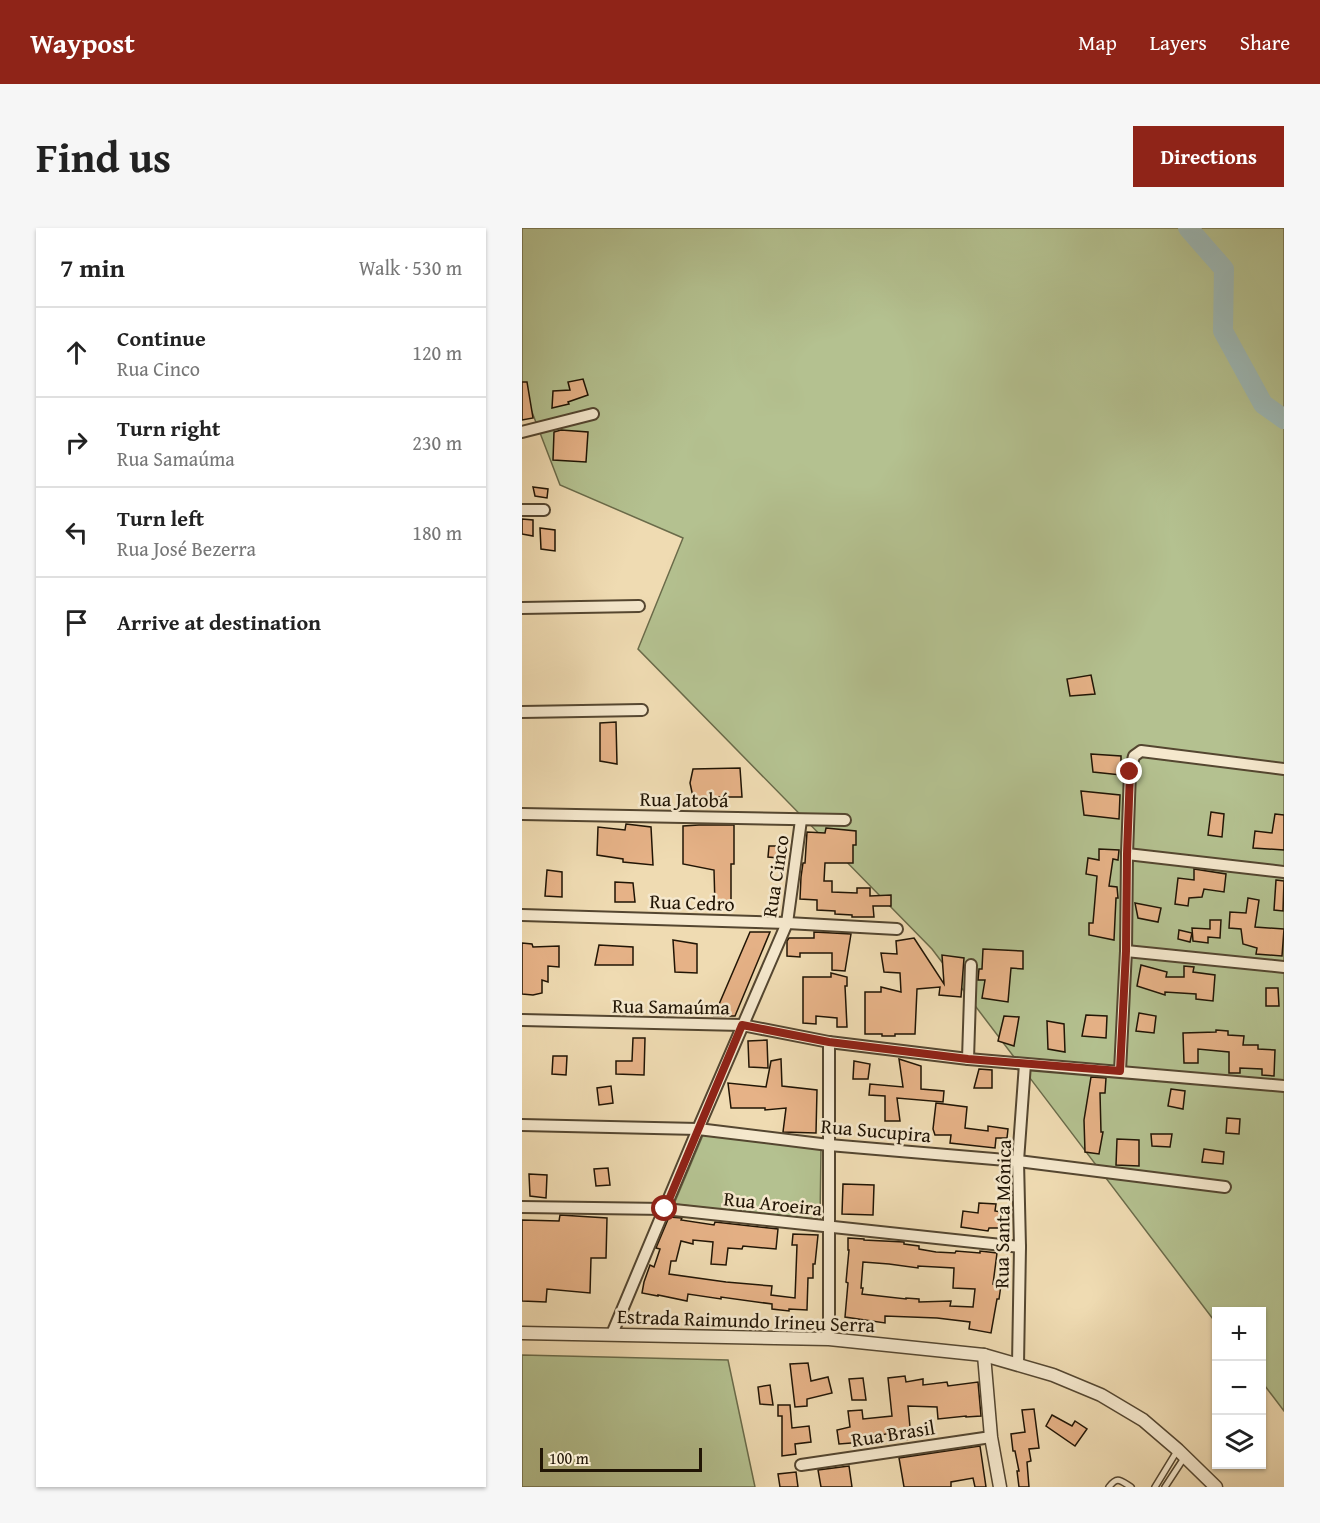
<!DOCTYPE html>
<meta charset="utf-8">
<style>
:root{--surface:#fff;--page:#f6f6f6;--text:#222;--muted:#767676;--line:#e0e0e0;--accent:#8f2418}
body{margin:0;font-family:"Gentium Book Plus",serif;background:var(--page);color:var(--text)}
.controls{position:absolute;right:18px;bottom:18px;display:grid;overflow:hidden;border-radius:0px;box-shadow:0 2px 4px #0004}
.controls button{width:54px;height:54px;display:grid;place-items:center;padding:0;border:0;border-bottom:2px solid var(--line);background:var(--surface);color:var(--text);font:30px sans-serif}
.scale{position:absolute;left:18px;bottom:15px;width:162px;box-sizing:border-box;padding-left:6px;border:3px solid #211505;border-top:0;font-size:16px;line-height:21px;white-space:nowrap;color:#211505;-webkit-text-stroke:4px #f5e8cd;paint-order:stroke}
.stop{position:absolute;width:18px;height:18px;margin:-14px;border:4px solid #8f2418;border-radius:50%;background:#fff}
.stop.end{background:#8f2418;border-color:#fff;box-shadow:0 2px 6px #0008}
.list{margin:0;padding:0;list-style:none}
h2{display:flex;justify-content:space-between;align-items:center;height:78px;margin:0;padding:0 24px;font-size:26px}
h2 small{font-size:20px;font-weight:400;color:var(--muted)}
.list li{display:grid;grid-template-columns:39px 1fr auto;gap:18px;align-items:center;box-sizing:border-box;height:90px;padding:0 24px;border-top:2px solid var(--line)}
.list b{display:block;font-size:22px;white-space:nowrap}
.list p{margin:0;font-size:20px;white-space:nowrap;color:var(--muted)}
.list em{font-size:20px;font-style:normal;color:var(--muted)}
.icon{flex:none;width:33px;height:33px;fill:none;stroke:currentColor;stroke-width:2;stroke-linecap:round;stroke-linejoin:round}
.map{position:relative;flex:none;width:762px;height:1259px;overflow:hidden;border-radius:0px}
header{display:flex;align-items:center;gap:36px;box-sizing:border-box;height:84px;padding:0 30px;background:var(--accent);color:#fff}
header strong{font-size:28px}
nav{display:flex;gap:33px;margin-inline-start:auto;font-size:21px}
.intro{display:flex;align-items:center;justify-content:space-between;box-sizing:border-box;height:144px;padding:0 36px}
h1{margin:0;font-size:42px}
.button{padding:15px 27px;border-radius:0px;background:var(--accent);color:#fff;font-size:21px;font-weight:700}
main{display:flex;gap:36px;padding:0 36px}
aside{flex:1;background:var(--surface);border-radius:0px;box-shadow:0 2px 4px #0004}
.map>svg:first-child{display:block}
</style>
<header>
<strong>Waypost</strong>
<nav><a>Map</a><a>Layers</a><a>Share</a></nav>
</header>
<div class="intro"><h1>Find us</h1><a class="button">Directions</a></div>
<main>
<aside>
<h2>7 min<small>Walk · 530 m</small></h2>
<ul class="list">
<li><svg class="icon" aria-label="ahead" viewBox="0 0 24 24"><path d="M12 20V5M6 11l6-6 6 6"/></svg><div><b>Continue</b><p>Rua Cinco</p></div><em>120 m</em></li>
<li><svg class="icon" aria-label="right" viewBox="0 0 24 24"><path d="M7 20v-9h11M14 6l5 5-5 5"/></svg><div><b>Turn right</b><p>Rua Samaúma</p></div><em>230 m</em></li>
<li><svg class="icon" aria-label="left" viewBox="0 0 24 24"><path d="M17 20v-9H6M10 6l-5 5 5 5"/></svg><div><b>Turn left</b><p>Rua José Bezerra</p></div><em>180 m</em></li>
<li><svg class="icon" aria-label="arrive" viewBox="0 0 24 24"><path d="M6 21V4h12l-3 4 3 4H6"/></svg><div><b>Arrive at destination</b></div></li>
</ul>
</aside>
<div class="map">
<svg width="762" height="1259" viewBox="0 0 762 1259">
<rect width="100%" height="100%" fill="#efdbb2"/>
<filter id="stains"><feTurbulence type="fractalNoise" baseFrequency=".00333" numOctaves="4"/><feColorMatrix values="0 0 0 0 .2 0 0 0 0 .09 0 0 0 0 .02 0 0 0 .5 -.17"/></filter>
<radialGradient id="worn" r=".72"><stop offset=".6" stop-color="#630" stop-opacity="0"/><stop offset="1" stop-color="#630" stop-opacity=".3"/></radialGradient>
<g fill="#b4c190" stroke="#6a6b4a" stroke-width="1.5">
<polygon points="0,0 762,0 762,1183 740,1154 740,1084 694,1084 694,1095 410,721 116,421 161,310 38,257 0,158"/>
<polygon points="181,907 299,920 298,993 152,976"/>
<polygon points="0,1127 206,1132 233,1259 0,1259"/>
</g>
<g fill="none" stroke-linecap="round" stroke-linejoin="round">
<polyline stroke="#9db9b6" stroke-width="20" points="666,0 702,41 701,103 741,176 762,191"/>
</g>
<g fill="#e6b287" stroke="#211505" stroke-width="1.5" fill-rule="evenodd">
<polygon points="61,151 66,167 46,174 47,176 30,180 31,163 48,162 46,154"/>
<polygon points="0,154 5,154 11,190 0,192"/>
<polygon points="39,202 66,204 64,234 31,232 32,204"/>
<polygon points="11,259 26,261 25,270 13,268"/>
<polygon points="0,291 11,292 11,308 0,306"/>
<polygon points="18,300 33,302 33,323 19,321"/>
<polygon points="569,447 573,466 548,468 545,451"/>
<polygon points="94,494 95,536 78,533 78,495"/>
<polygon points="569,526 599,528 599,547 571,544"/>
<polygon points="218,540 220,569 171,569 168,555 171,541"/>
<polygon points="559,563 598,567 597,591 562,587"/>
<polygon points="689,584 702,586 700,609 686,607"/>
<polygon points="753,586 762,587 762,622 731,620 733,603 750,605"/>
<polygon points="104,596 129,599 131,637 101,634 101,631 75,627 76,599 103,602"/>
<polygon points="177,597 212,597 212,636 209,636 209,682 193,678 192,642 161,636 161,598"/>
<polygon points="304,600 334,603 334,617 331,617 331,635 303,635 302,653 310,653 310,664 335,665 335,660 348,660 348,668 369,667 369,678 351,678 352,689 330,689 330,687 313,686 313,683 295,682 295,672 278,671 279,649 281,635 283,635 285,604 303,605"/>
<polygon points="247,618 257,618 256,630 246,629"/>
<polygon points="577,621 597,622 596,632 591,631 587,658 595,659 596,670 594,670 592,712 567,707 567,695 571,695 575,648 564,646 566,630 577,632"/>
<polygon points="672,641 704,646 702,664 682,661 680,669 667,670 666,678 653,676 656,650 672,652"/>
<polygon points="25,642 40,644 40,669 23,668"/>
<polygon points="754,652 762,653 761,683 752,682"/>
<polygon points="93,654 111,655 113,674 93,674"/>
<polygon points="726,670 737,672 733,699 762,701 760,728 734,726 735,720 721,716 719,701 707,700 708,684 724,685"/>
<polygon points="613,675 639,680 636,694 616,690"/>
<polygon points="688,692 699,692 698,710 686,709 686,715 671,713 670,700 688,701"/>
<polygon points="657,702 670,705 668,714 656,711"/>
<polygon points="228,704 248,704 213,788 192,788"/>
<polygon points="292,704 329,706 323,743 310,742 310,725 278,725 278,729 265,728 265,713 267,710 292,710"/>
<polygon points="392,710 422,756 420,727 442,730 439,769 417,767 418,759 395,761 393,806 373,806 373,808 360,808 360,806 343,806 343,764 359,764 359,759 379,764 378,745 362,744 359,725 375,726 374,713"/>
<polygon points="151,712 175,716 175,745 153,744"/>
<polygon points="0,715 10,716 11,719 37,718 37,739 26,738 26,754 20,752 20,765 11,767 0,766"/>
<polygon points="77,717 111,719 111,737 73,737"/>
<polygon points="461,721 501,723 501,741 489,740 486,774 460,770 463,752 456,752 457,741 460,741"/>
<polygon points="619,737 645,744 644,749 662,749 662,738 672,739 671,744 693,747 691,773 674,771 674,766 643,764 643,767 615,758"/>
<polygon points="309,745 325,749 325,758 323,758 325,799 315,799 315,790 294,788 294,796 281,795 281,749 309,749"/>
<polygon points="744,760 756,760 757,778 744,778"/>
<polygon points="617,785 634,788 632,805 614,803"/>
<polygon points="564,787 585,788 584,810 560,808"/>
<polygon points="482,788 497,789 492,818 476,813"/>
<polygon points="525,793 542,796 543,824 526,821"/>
<polygon points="694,802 706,803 706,807 722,808 721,817 736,817 736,821 753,822 752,848 740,847 740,841 718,840 718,845 707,845 707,824 676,821 676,835 662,835 661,805 694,804"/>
<polygon points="111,810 123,810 122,847 94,846 94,833 110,833"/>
<polygon points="245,812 246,840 227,839 226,813"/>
<polygon points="31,828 45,828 44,847 30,846"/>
<polygon points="259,831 260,858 295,862 294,905 261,904 264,880 243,882 243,880 209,880 206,855 244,859 249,833"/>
<polygon points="377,831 399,838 399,861 422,863 421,874 375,870 378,893 363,893 363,868 347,867 348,856 381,859"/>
<polygon points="332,833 348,836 346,851 331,851"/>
<polygon points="457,841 470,842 470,860 452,860"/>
<polygon points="569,849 584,850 583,865 578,865 579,904 581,904 577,926 563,924 562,892"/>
<polygon points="89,858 91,875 77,877 75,860"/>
<polygon points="649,861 663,863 661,881 646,878"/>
<polygon points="414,875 445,879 443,900 466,903 466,898 486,901 485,910 474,910 473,920 428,915 429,907 413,907 411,901"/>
<polygon points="705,890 718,891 717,906 704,905"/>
<polygon points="629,906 650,906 648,919 630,918"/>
<polygon points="595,911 617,912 617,938 594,937"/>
<polygon points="682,921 702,924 701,936 680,934"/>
<polygon points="86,940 88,957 74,958 72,941"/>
<polygon points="7,946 25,947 24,970 8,968"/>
<polygon points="321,956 352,957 351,987 320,986"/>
<polygon points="457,975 474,976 473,983 479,984 479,1000 467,1000 466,1003 439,999 441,983 456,985"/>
<polygon points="38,987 85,990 84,1030 69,1030 68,1065 25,1061 24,1074 0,1073 0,992 37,993"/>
<polygon points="147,989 160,990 159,992 192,997 193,994 256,1001 254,1021 221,1018 220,1021 206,1020 204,1037 189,1036 191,1014 171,1012 171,1016 159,1013 154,1033 149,1033 147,1046 204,1054 250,1058 249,1067 273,1070 275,1017 270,1017 271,1006 296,1007 293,1036 291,1036 291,1050 286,1050 285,1082 267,1081 267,1083 250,1081 250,1076 199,1069 199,1071 166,1066 165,1073 136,1067 136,1068 120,1065 122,1054 128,1037 132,1039 138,1021 134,1020"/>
<path d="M326 1010 342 1011V1012L382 1014V1016L397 1018V1021L414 1024 433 1025 434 1023 458 1025V1023L475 1025 471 1056 479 1057 477 1071H475L469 1105 447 1101 448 1094 415 1090 363 1088V1095L323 1089 326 1055 324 1054 327 1022H326ZM341 1034 367 1036 396 1040V1038L432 1040 431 1060 453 1061 451 1079 428 1078 429 1073 397 1074V1071L384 1070V1071L340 1066 341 1060H339Z"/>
<polygon points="286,1135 289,1153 306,1149 310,1165 285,1171 285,1178 273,1179 268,1136"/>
<polygon points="383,1148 384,1154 401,1151 401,1157 425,1154 426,1158 456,1154 459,1188 444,1189 444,1188 416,1191 415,1179 386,1178 388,1199 390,1199 392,1211 374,1212 372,1205 341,1209 342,1214 317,1216 315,1202 328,1199 326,1183 340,1182 341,1191 370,1188 366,1150"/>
<polygon points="341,1150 344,1172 330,1172 327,1151"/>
<polygon points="248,1157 251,1177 238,1176 236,1159"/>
<polygon points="256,1177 268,1177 270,1200 287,1198 289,1214 273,1216 274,1226 260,1228 260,1188 256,1188"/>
<polygon points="512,1181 517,1220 507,1221 509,1233 505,1234 507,1259 497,1259 495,1243 497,1243 493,1223 491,1223 489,1206 503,1204 500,1182"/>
<polygon points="530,1187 550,1198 553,1193 565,1201 553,1218 524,1198"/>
<polygon points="458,1218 464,1259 453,1259 451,1250 429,1254 429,1259 382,1259 377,1230"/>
<polygon points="327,1238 330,1259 299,1259 296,1242"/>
<polygon points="274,1244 276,1259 258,1259 256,1246"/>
</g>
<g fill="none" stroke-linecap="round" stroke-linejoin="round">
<defs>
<g id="service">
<path d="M587 1259C595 1248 598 1252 609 1259"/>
<polyline points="633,1259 655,1223"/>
<polyline points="643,1259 662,1230"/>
</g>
<g id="minor">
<polyline points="0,204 71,186"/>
<polyline points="0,282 22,282"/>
<polyline points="0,380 117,378"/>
<polyline points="0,484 120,482"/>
<polyline points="0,586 323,592"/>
<polyline points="605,626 762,644"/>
<polyline points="0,687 265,695 375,701"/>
<polyline points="604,723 762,739"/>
<polyline points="0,792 220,797 307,814 446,831 762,858"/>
<polyline points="446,831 449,737"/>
<polyline points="598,843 604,723 605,626 608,544 612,528 619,523 762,541"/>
<polyline points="0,897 176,901 307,917 496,933 703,959"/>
<polyline points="0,979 143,981 498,1019"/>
<polyline points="90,1106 176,901 265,695 279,592"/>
<polyline points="307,1111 307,814"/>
<polyline points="496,1136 498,1019 496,933 503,836"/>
<polyline points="279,1237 469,1209"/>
</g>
<g id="tertiary">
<polyline points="0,1105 307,1111 462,1127 531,1147 579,1167 621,1192 656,1222 694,1259"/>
<polyline points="462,1127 469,1209 478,1259"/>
</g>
</defs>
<use href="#service" stroke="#544630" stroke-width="8"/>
<use href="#minor" stroke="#544630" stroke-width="14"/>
<use href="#tertiary" stroke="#544630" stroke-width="15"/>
<use href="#service" stroke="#f5e8cd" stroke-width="5"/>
<use href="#minor" stroke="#f5e8cd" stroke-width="10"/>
<use href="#tertiary" stroke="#f5e8cd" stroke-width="12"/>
</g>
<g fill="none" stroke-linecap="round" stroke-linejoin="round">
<polyline stroke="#8f2418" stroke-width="8" points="143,981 220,797 307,814 446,831 598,843 604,723 605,626 608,544"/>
</g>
<g text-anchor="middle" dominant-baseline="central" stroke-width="5" stroke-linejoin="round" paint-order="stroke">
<g font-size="20" fill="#211505" stroke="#f5e8cd">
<text transform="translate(162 571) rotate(1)">Rua Jatobá</text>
<text transform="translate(253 648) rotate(-81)">Rua Cinco</text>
<text transform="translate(170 674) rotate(2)">Rua Cedro</text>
<text transform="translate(149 778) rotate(1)">Rua Samaúma</text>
<text transform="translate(354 902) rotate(5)">Rua Sucupira</text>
<text transform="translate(251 975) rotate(6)">Rua Aroeira</text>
<text transform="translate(480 986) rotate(-89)">Rua Santa Mônica</text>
<text transform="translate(224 1092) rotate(2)">Estrada Raimundo Irineu Serra</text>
<text transform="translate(371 1205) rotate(-9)">Rua Brasil</text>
</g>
</g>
<rect width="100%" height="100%" filter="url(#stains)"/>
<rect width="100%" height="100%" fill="url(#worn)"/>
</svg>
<div class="controls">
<button>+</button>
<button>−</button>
<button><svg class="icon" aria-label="layers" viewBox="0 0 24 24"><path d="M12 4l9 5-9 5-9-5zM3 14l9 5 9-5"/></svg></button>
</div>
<div class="scale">100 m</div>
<div class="stop" style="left:143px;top:981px"></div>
<div class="stop end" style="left:608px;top:544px"></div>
</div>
</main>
